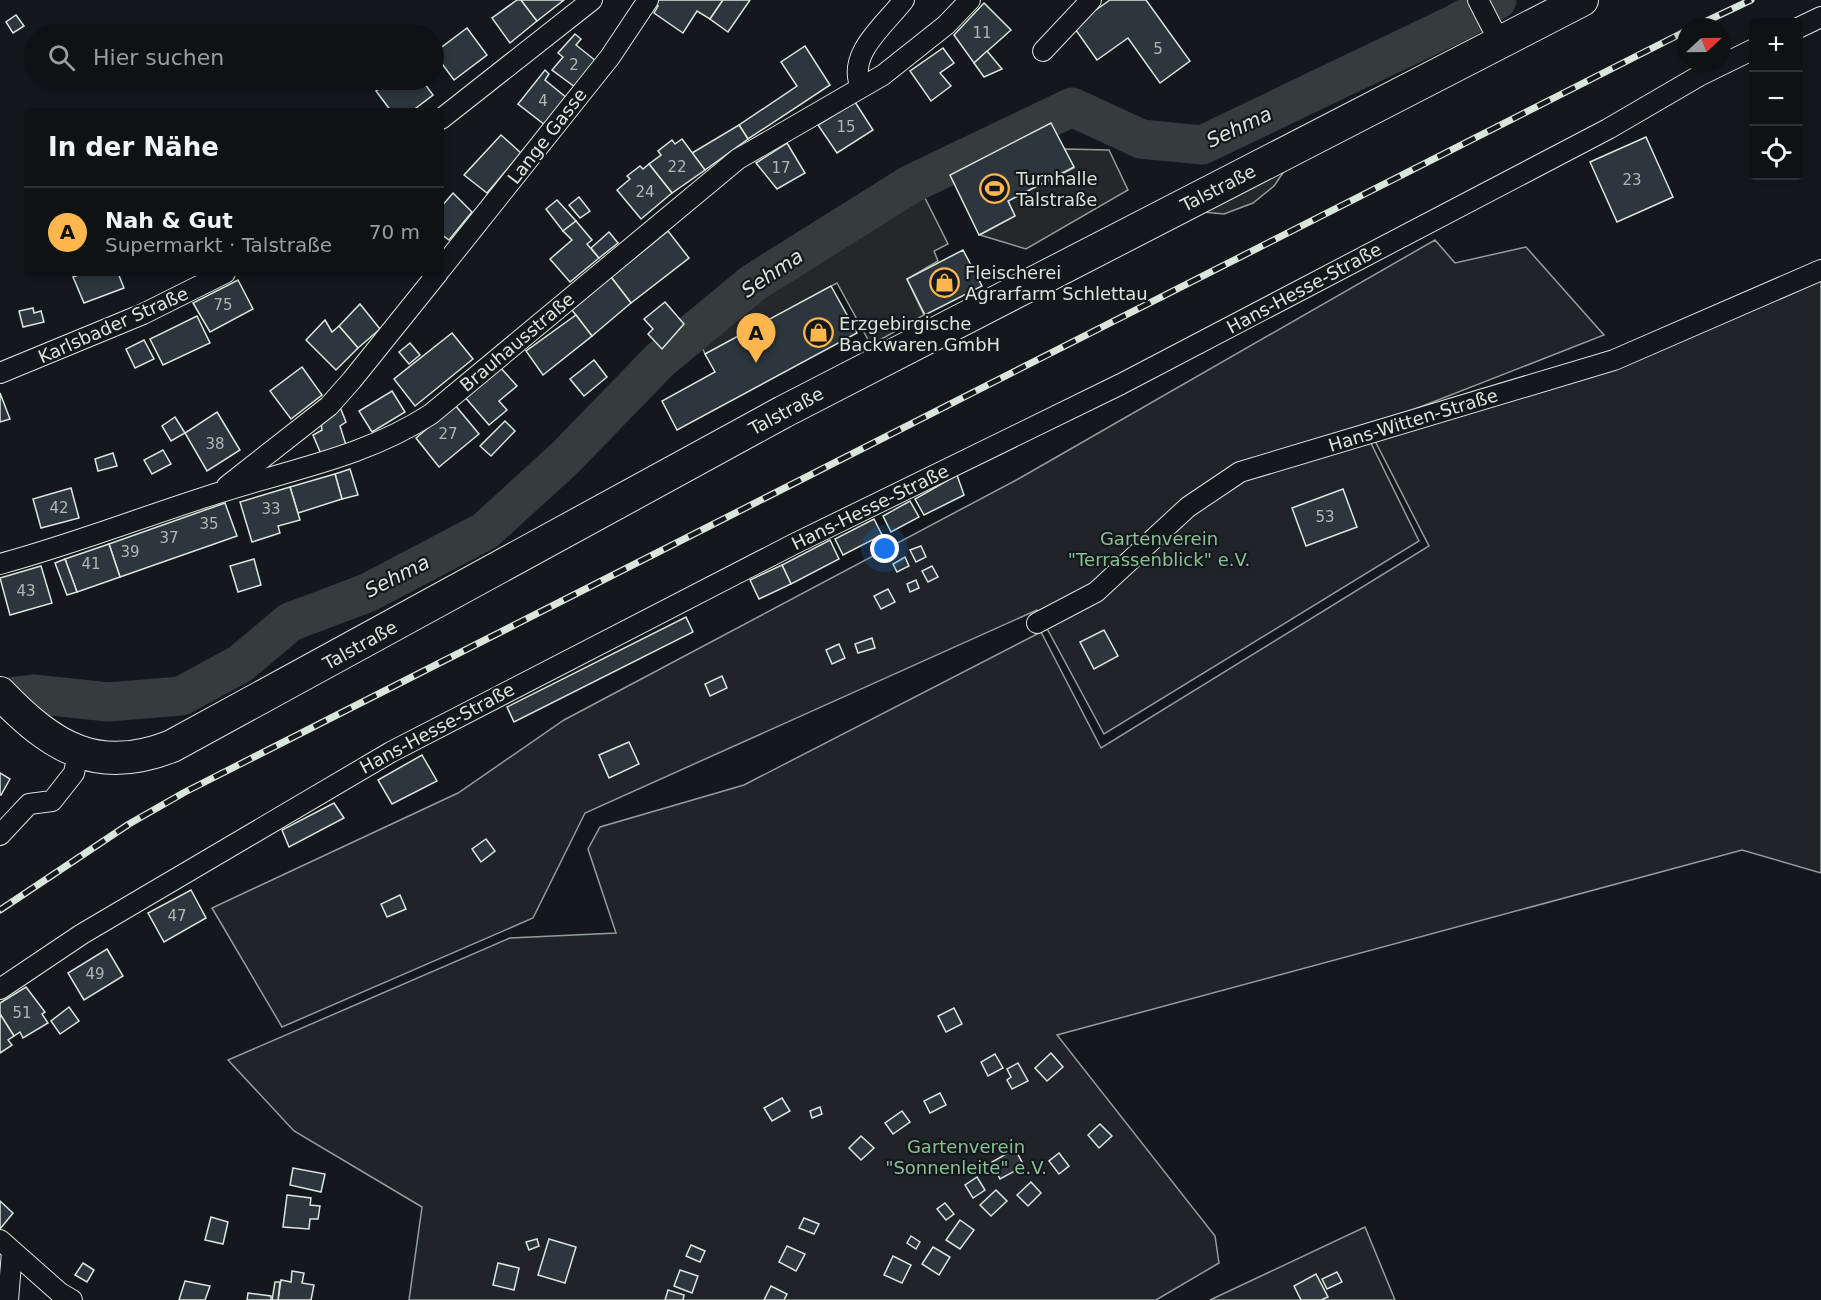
<!DOCTYPE html>
<html lang="de">
<meta charset="utf-8">
<style>
:root{--surface:#0f1215;--page:#181b1e;--text:#f1f3f6;--muted:#9b9ea0;--line:#2f3234;--accent:#ffb74d}
body{margin:0;font-family:"DejaVu Sans",sans-serif;background:var(--page);color:var(--text)}
.controls{position:absolute;right:18px;top:18px;display:grid;overflow:hidden;border-radius:6px;box-shadow:0 3px 9px #0003}
.controls button{width:54px;height:54px;display:grid;place-items:center;padding:0;border:0;border-bottom:2px solid var(--line);background:var(--surface);color:var(--text);font:30px sans-serif}
.compass{position:absolute;left:1677px;top:18px;width:54px;height:54px;border-radius:50%;background:var(--surface);box-shadow:0 3px 9px #0003;rotate:68deg}
.you{position:absolute;left:885px;top:549px;width:21px;height:21px;margin:-15px;border:4px solid #fff;border-radius:50%;background:#1a73e8;box-shadow:0 0 0 9px #1a73e833}
.badge{display:grid;place-items:center;width:39px;height:39px;border-radius:50%;background:var(--accent);color:#111;font-size:20px;font-weight:700}
.pin{position:absolute;translate:-50% -50px;filter:drop-shadow(0 2px 3px #0008)}
.pin::after{content:'';position:absolute;top:32px;width:21px;height:18px;background:inherit;clip-path:polygon(0 0,100% 0,50% 100%)}
.list{margin:0;padding:0;list-style:none}
h2{display:flex;justify-content:space-between;align-items:center;height:78px;margin:0;padding:0 24px;font-size:26px}
h2 small{font-size:20px;font-weight:400;color:var(--muted)}
.list li{display:grid;grid-template-columns:39px 1fr auto;gap:18px;align-items:center;box-sizing:border-box;height:90px;padding:0 24px;border-top:2px solid var(--line)}
.list b{display:block;font-size:22px;white-space:nowrap}
.list p{margin:0;font-size:20px;white-space:nowrap;color:var(--muted)}
.list em{font-size:20px;font-style:normal;color:var(--muted)}
.icon{flex:none;width:33px;height:33px;fill:none;stroke:currentColor;stroke-width:2;stroke-linecap:round;stroke-linejoin:round}
.map{position:relative;flex:none;width:1821px;height:1300px;overflow:hidden}
.search{position:absolute;background:var(--surface);box-shadow:0 3px 9px #0003;left:24px;top:24px;width:420px;height:66px;display:flex;align-items:center;gap:15px;box-sizing:border-box;padding:0 21px;border-radius:33px;color:var(--muted);font-size:22px}
.panel{position:absolute;background:var(--surface);box-shadow:0 3px 9px #0003;left:24px;top:108px;width:420px;height:168px;border-radius:6px}
.map>svg:first-child{display:block}
</style>
<div class="map">
<svg width="1821" height="1300" viewBox="0 0 1821 1300">
<rect width="100%" height="100%" fill="#14181c"/>
<g fill="#202428" stroke="#939e99" stroke-width="1.5">
<polygon points="1435,240 1455,263 1526,247 1604,335 1364,429 1419,541 1104,734 1037,610 585,813 533,918 282,1027 212,908 458,793 564,720 1020,478"/>
<polygon points="1821,280 1821,873 1742,850 1057,1035 1215,1236 1219,1263 1156,1300 409,1300 422,1207 294,1131 228,1060 510,938 616,933 588,849 600,827 744,785 1041,632 1101,748 1429,546 1374,439"/>
<polygon points="1365,1227 1395,1300 1210,1300"/>
</g>
<g fill="#24282b" stroke="#939e99" stroke-width="1.5">
<polygon points="1064,149 1109,150 1128,190 1026,249 980,235 1015,216 1008,201 1074,168"/>
<polygon points="1285,170 1274,186 1253,203 1224,214 1203,212"/>
<polygon points="923,194 948,244 934,251 938,261 907,279 924,315 871,345 837,283 705,354 698,337 753,286"/>
</g>
<g fill="none" stroke-linecap="round" stroke-linejoin="round">
<polyline stroke="#363b3e" stroke-width="39" points="0,698 33,694 108,702 181,696 240,664 290,622 367,593 485,531 565,458 660,360 753,283 911,184 1072,107 1141,139 1202,145 1457,23 1497,0"/>
</g>
<g fill="#2c363c" stroke="#d8e6dc" stroke-width="1.5">
<polygon points="517,0 521,0 537,21 510,43 492,18"/>
<polygon points="521,0 564,0 537,21"/>
<polygon points="656,0 723,0 710,19 697,11 683,33 654,13 658,6 653,3"/>
<polygon points="723,0 750,0 728,32 710,19"/>
<polygon points="1110,0 1146,0 1190,61 1160,83 1128,38 1097,60 1073,26"/>
<polygon points="984,3 1011,30 974,63 954,35"/>
<polygon points="16,15 24,26 13,33 6,22"/>
<polygon points="467,28 487,55 454,80 434,53"/>
<polygon points="575,34 581,39 576,45 596,61 575,87 552,70 563,57 558,53"/>
<polygon points="805,46 830,85 748,139 739,125 797,86 781,62"/>
<polygon points="943,48 954,63 940,73 951,86 931,101 910,71"/>
<polygon points="987,51 1002,69 984,77 974,63"/>
<polygon points="545,70 549,74 545,80 567,98 545,125 518,104"/>
<polygon points="391,80 422,80 433,95 412,111 391,111 376,91"/>
<polygon points="855,102 873,130 837,153 818,125"/>
<polygon points="1051,123 1074,167 1008,201 1015,216 979,235 950,175"/>
<polygon points="739,125 748,139 705,170 692,153"/>
<polygon points="501,135 521,153 487,193 464,175"/>
<polygon points="1646,137 1673,197 1617,222 1590,162"/>
<polygon points="682,139 705,170 672,193 649,164 661,155 658,151 672,140 675,144"/>
<polygon points="787,143 805,173 777,189 756,163"/>
<polygon points="649,164 672,193 641,219 617,190 630,179 627,176 640,166 643,169"/>
<polygon points="453,193 472,212 449,240 441,234 441,207"/>
<polygon points="579,197 590,211 580,218 569,205"/>
<polygon points="557,200 576,221 563,231 546,209"/>
<polygon points="576,221 592,240 587,244 599,258 570,282 550,259 572,240 563,231"/>
<polygon points="668,231 689,258 631,303 611,277"/>
<polygon points="609,232 618,243 599,258 591,248"/>
<polygon points="963,250 982,286 925,315 907,279"/>
<polygon points="84,273 118,273 124,288 84,303 73,277"/>
<polygon points="611,277 631,303 592,336 572,310"/>
<polygon points="238,280 253,309 210,332 193,303"/>
<polygon points="831,286 857,333 677,430 662,401 715,372 705,354"/>
<polygon points="665,302 684,324 662,349 648,334 653,329 644,319"/>
<polygon points="360,304 380,329 358,348 339,326"/>
<polygon points="33,308 34,313 41,311 44,322 23,327 19,311"/>
<polygon points="576,315 592,336 543,375 526,351"/>
<polygon points="197,316 210,343 163,365 150,339"/>
<polygon points="325,320 332,332 339,326 358,348 336,370 306,340"/>
<polygon points="452,333 473,359 415,406 394,379"/>
<polygon points="144,340 154,359 135,368 126,349"/>
<polygon points="410,343 420,355 409,364 399,352"/>
<polygon points="594,360 607,377 584,396 570,379"/>
<polygon points="499,366 517,386 499,401 507,410 489,425 464,396"/>
<polygon points="302,367 322,395 291,419 270,391"/>
<polygon points="392,391 405,412 372,432 359,411"/>
<polygon points="0,393 10,419 0,422"/>
<polygon points="455,405 479,434 439,467 416,438"/>
<polygon points="340,407 346,422 340,426 346,445 321,454 313,435 322,430 321,423"/>
<polygon points="217,412 240,450 207,471 185,433"/>
<polygon points="175,417 185,433 171,441 162,426"/>
<polygon points="505,421 515,431 491,456 480,446"/>
<polygon points="163,450 171,464 152,474 144,460"/>
<polygon points="113,453 117,466 98,471 95,459"/>
<polygon points="350,469 358,495 342,499 335,474"/>
<polygon points="335,474 342,499 298,513 290,487"/>
<polygon points="957,475 964,495 924,515 915,499"/>
<polygon points="290,487 300,520 278,526 280,533 252,542 240,502"/>
<polygon points="71,488 79,518 41,528 33,499"/>
<polygon points="1343,489 1357,527 1306,546 1292,508"/>
<polygon points="910,501 919,517 891,532 883,516"/>
<polygon points="225,503 237,536 120,577 109,544"/>
<polygon points="874,519 882,535 843,555 835,539"/>
<polygon points="830,540 839,559 791,584 782,565"/>
<polygon points="109,544 120,577 77,592 65,559"/>
<polygon points="921,546 926,557 916,562 910,550"/>
<polygon points="905,557 909,566 897,572 893,564"/>
<polygon points="65,559 77,592 67,595 55,563"/>
<polygon points="254,559 261,585 238,592 230,566"/>
<polygon points="782,565 791,584 759,599 750,580"/>
<polygon points="41,566 52,603 10,615 0,578"/>
<polygon points="932,566 938,577 928,582 922,571"/>
<polygon points="916,580 919,588 910,592 907,584"/>
<polygon points="888,589 895,602 881,609 874,596"/>
<polygon points="686,617 693,632 514,722 507,707"/>
<polygon points="1104,630 1118,656 1094,669 1080,642"/>
<polygon points="872,638 875,648 858,653 855,644"/>
<polygon points="839,644 845,658 832,664 826,650"/>
<polygon points="722,676 727,688 710,696 705,684"/>
<polygon points="629,742 639,764 609,778 599,755"/>
<polygon points="422,755 437,781 392,804 378,780"/>
<polygon points="0,773 10,779 1,795 0,795"/>
<polygon points="334,803 344,818 289,847 282,830"/>
<polygon points="486,839 495,851 481,862 472,849"/>
<polygon points="191,890 206,918 164,942 148,913"/>
<polygon points="400,895 406,909 387,917 381,904"/>
<polygon points="107,949 123,976 84,1000 68,973"/>
<polygon points="26,987 45,1012 42,1014 48,1023 23,1038 20,1032 14,1036 0,1014 0,1003"/>
<polygon points="69,1007 79,1021 60,1034 51,1021"/>
<polygon points="954,1008 962,1024 946,1032 938,1016"/>
<polygon points="0,1014 14,1036 8,1040 12,1045 0,1053"/>
<polygon points="1051,1053 1063,1067 1047,1081 1035,1068"/>
<polygon points="995,1054 1003,1068 988,1076 981,1062"/>
<polygon points="1018,1063 1028,1081 1012,1089 1007,1080 1011,1077 1007,1069"/>
<polygon points="940,1093 946,1105 930,1113 924,1101"/>
<polygon points="782,1098 790,1111 772,1121 764,1108"/>
<polygon points="820,1107 822,1114 812,1118 810,1111"/>
<polygon points="902,1111 910,1122 893,1134 885,1123"/>
<polygon points="1100,1124 1112,1136 1099,1148 1088,1135"/>
<polygon points="861,1136 874,1148 861,1160 849,1148"/>
<polygon points="1015,1149 1024,1166 1000,1179 992,1162"/>
<polygon points="1059,1153 1069,1166 1059,1174 1049,1161"/>
<polygon points="293,1168 325,1174 321,1192 290,1185"/>
<polygon points="977,1177 985,1190 973,1198 965,1185"/>
<polygon points="1031,1182 1041,1193 1028,1206 1017,1195"/>
<polygon points="996,1190 1007,1201 991,1216 980,1205"/>
<polygon points="287,1195 311,1198 310,1205 320,1206 318,1219 310,1219 309,1229 283,1227"/>
<polygon points="0,1201 13,1213 0,1229"/>
<polygon points="945,1203 954,1214 946,1220 937,1209"/>
<polygon points="211,1217 228,1222 223,1244 205,1240"/>
<polygon points="804,1218 819,1224 814,1234 799,1228"/>
<polygon points="960,1220 974,1230 960,1249 946,1240"/>
<polygon points="911,1236 920,1242 916,1249 907,1243"/>
<polygon points="537,1239 539,1246 529,1250 526,1242"/>
<polygon points="549,1239 576,1247 565,1283 538,1275"/>
<polygon points="691,1245 705,1251 700,1262 686,1256"/>
<polygon points="787,1246 805,1254 796,1271 779,1262"/>
<polygon points="933,1247 950,1257 939,1275 922,1264"/>
<polygon points="893,1256 911,1265 902,1283 884,1275"/>
<polygon points="83,1263 94,1270 87,1282 75,1275"/>
<polygon points="498,1263 519,1268 514,1290 493,1285"/>
<polygon points="680,1270 698,1276 692,1293 674,1286"/>
<polygon points="292,1271 304,1273 302,1283 314,1285 311,1300 278,1300 281,1280 291,1282"/>
<polygon points="1337,1272 1342,1282 1327,1289 1322,1279"/>
<polygon points="1316,1274 1328,1297 1321,1300 1301,1300 1294,1286"/>
<polygon points="185,1281 210,1286 205,1300 179,1300"/>
<polygon points="275,1282 280,1282 278,1300 272,1300"/>
<polygon points="771,1286 787,1294 784,1300 764,1300"/>
<polygon points="668,1290 684,1295 683,1300 665,1300"/>
<polygon points="248,1293 271,1296 271,1300 247,1300"/>
</g>
<g fill="none" stroke-linecap="round" stroke-linejoin="round">
<defs>
<g id="street">
<polyline points="1478,0 1500,43"/>
<polyline points="1798,28 1821,17"/>
<polyline points="1043,51 1091,0"/>
<path d="M861 87C846 54 886 24 904 0"/>
<polyline points="441,119 592,0"/>
<polyline points="441,269 610,57 648,0"/>
<polyline points="0,373 143,314 225,273"/>
<polyline points="227,486 329,406 352,380 438,273"/>
<path d="M0 564C74 544 145 516 218 493 292 469 365 457 431 414L738 159 883 75 946 25 970 0"/>
<polyline points="1037,623 1096,592 1188,507 1240,472 1614,360 1821,270"/>
<polyline points="0,835 29,804 52,801 74,773 78,753"/>
<polyline points="0,989 82,934 391,752 794,544 1121,384 1608,129 1699,76 1754,49"/>
<polyline points="0,1240 60,1293 72,1300"/>
<polyline points="8,1300 12,1252"/>
</g>
<path id="primary" d="M0 693C52 747 97 776 172 746L783 412 1582 0"/>
</defs>
<use href="#street" stroke="#d8e6dc" stroke-width="22"/>
<use href="#primary" stroke="#d8e6dc" stroke-width="34"/>
<use href="#street" stroke="#14181c" stroke-width="20"/>
<use href="#primary" stroke="#14181c" stroke-width="32"/>
<defs>
<g id="rail">
<polyline points="1694,27 1751,0"/>
<polyline points="0,910 129,824 185,792 1686,31"/>
</g>
</defs>
<use href="#rail" stroke="#d8e6dc" stroke-width="7"/>
<use href="#rail" stroke="#14181c" stroke-width="4.5" stroke-dasharray="14" stroke-linecap="butt"/>
</g>
<defs>
<symbol id="stadium-ring" viewBox="-11 -11 22 22"><circle r="9.5" fill="#14181c" stroke="#ffb74d" stroke-width="1.5"/><path d="M0-5a6.5 5 0 1 0 0 10a6.5 5 0 1 0 0-10ZM-3.5-1.8h7v3.6h-7Z" fill="#ffb74d"/></symbol>
<symbol id="shop-ring" viewBox="-11 -11 22 22"><circle r="9.5" fill="#14181c" stroke="#ffb74d" stroke-width="1.5"/><path d="M-5-2.5h2.3a2.7 3.5 0 0 1 5.4 0H5L5.5 6h-11ZM-1.5-2.5h3a1.5 2.3 0 0 0-3 0Z" fill="#ffb74d"/></symbol>
</defs>
<g fill-rule="evenodd">
<use href="#stadium-ring" x="978" y="172" width="33" height="33"/>
<use href="#shop-ring" x="928" y="266" width="33" height="33"/>
<use href="#shop-ring" x="802" y="316" width="33" height="33"/>
</g>
<g text-anchor="middle" dominant-baseline="central" stroke-width="4.5" stroke-linejoin="round" paint-order="stroke">
<g font-size="15" fill="#adbab4">
<text x="982" y="33">11</text>
<text x="1158" y="49">5</text>
<text x="574" y="65">2</text>
<text x="543" y="101">4</text>
<text x="846" y="127">15</text>
<text x="677" y="167">22</text>
<text x="781" y="168">17</text>
<text x="1632" y="180">23</text>
<text x="645" y="192">24</text>
<text x="223" y="305">75</text>
<text x="448" y="434">27</text>
<text x="215" y="444">38</text>
<text x="59" y="508">42</text>
<text x="271" y="509">33</text>
<text x="1325" y="517">53</text>
<text x="209" y="524">35</text>
<text x="169" y="538">37</text>
<text x="130" y="552">39</text>
<text x="91" y="564">41</text>
<text x="26" y="591">43</text>
<text x="177" y="916">47</text>
<text x="95" y="974">49</text>
<text x="22" y="1013">51</text>
</g>
<g font-size="18" fill="#d8e6dc" stroke="#14181c">
<text transform="translate(547 136) rotate(-52)">Lange Gasse</text>
<text transform="translate(1218 188) rotate(-27)">Talstraße</text>
<text transform="translate(1304 288) rotate(-28)">Hans-Hesse-Straße</text>
<text transform="translate(113 325) rotate(-24)">Karlsbader Straße</text>
<text transform="translate(517 342) rotate(-40)">Brauhausstraße</text>
<text transform="translate(786 411) rotate(-28)">Talstraße</text>
<text transform="translate(1413 420) rotate(-17)">Hans-Witten-Straße</text>
<text transform="translate(870 507) rotate(-26)">Hans-Hesse-Straße</text>
<text transform="translate(360 645) rotate(-29)">Talstraße</text>
<text transform="translate(437 728) rotate(-28)">Hans-Hesse-Straße</text>
</g>
<g font-size="18" fill="#d8e6dc" stroke="#14181c" text-anchor="start">
<text x="1016" y="178">Turnhalle<tspan x="1016" dy="21">Talstraße</tspan></text>
<text x="965" y="272">Fleischerei<tspan x="965" dy="21">Agrarfarm Schlettau</tspan></text>
<text x="839" y="323">Erzgebirgische<tspan x="839" dy="21">Backwaren GmbH</tspan></text>
</g>
<g font-size="18" fill="#8ac095" stroke="#14181c">
<text x="1159" y="538">Gartenverein<tspan x="1159" dy="21">"Terrassenblick" e.V.</tspan></text>
<text x="966" y="1146">Gartenverein<tspan x="966" dy="21">"Sonnenleite" e.V.</tspan></text>
</g>
<g font-size="20" font-style="italic" fill="#d8e6dc" stroke="#14181c">
<text transform="translate(1239 127) rotate(-25)">Sehma</text>
<text transform="translate(772 273) rotate(-34)">Sehma</text>
<text transform="translate(397 576) rotate(-27)">Sehma</text>
</g>
</g>
</svg>
<div class="controls">
<button>+</button>
<button>−</button>
<button><svg class="icon" aria-label="locate" viewBox="0 0 24 24"><circle cx="12" cy="12" r="6"/><path d="M12 2v4M12 18v4M2 12h4M18 12h4"/></svg></button>
</div>
<svg class="compass" viewBox="-18 -18 36 36"><path d="M0-13l5 13h-10z" fill="#e53935"/><path d="M0 13l5-13h-10z" fill="#9b9ea0"/></svg>
<div class="you"></div>
<div class="pin badge" style="left:756px;top:363px">A</div>
<div class="search"><svg class="icon" aria-label="search" viewBox="0 0 24 24"><circle cx="10" cy="10" r="6"/><path d="M15 15l6 6"/></svg>Hier suchen</div>
<section class="panel">
<h2>In der Nähe<small></small></h2>
<ul class="list">
<li><span class="badge">A</span><div><b>Nah &amp; Gut</b><p>Supermarkt · Talstraße</p></div><em>70 m</em></li>
</ul>
</section>
</div>
